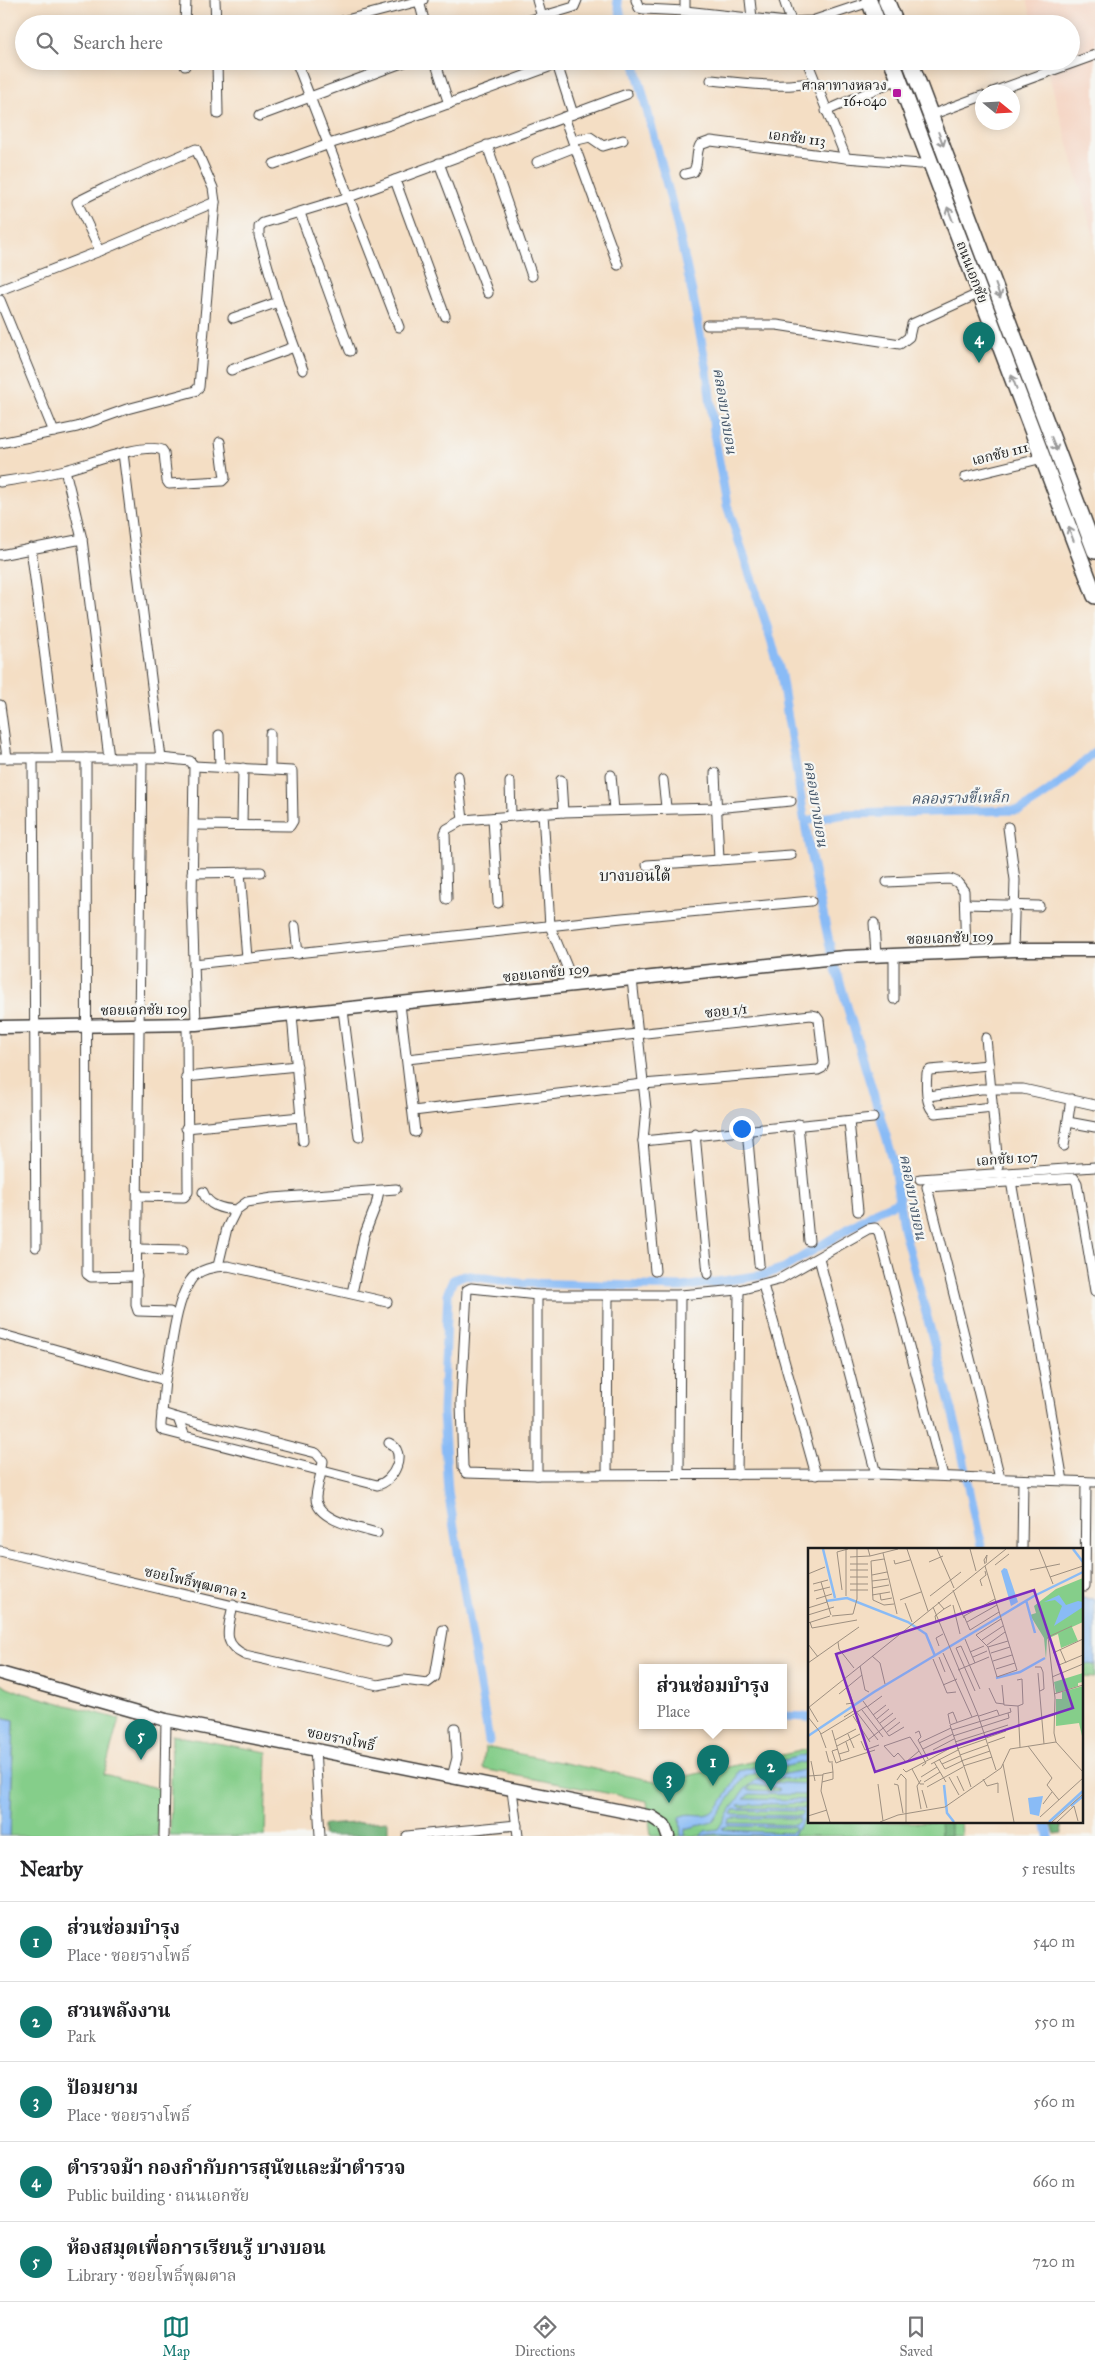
<!DOCTYPE html>
<meta charset="utf-8">
<style>
:root{--surface:#fff;--page:#f6f6f6;--text:#202124;--muted:#757577;--line:#e0e0e0;--accent:#0f766e}
body{margin:0;font-family:"IM FELL Great Primer","Noto Serif Thai",serif;background:var(--page);color:var(--text)}
.compass{position:absolute;left:975px;top:85px;width:45px;height:45px;border-radius:50%;background:var(--surface);box-shadow:0 2px 12px #0003;rotate:108deg}
.you{position:absolute;left:741px;top:1128px;width:18px;height:18px;margin:-12px;border:4px solid #fff;border-radius:50%;background:#1a73e8;box-shadow:0 0 0 8px #1a73e833}
.badge{display:grid;place-items:center;width:32px;height:32px;border-radius:50%;background:var(--accent);color:#fff;font-size:16px;font-weight:700}
.pin{position:absolute;translate:-50% -41px;filter:drop-shadow(0 1px 2px #0008)}
.pin::after{content:'';position:absolute;top:26px;width:18px;height:15px;background:inherit;clip-path:polygon(0 0,100% 0,50% 100%)}
.popup{position:absolute;left:639px;top:1664px;width:148px;height:65px;box-sizing:border-box;display:grid;place-content:center;border-radius:0px;background:var(--surface);filter:drop-shadow(0 1px 4px #0005);font-size:16px;white-space:nowrap;color:var(--muted)}
.popup b{font-size:19px;color:var(--text)}
.popup::after{content:'';position:absolute;left:50%;top:100%;margin-left:-10px;border:10px solid transparent;border-top-color:var(--surface)}
.list{margin:0;padding:0;list-style:none}
h2{display:flex;justify-content:space-between;align-items:center;height:65px;margin:0;padding:0 20px;font-size:21px}
h2 small{font-size:16px;font-weight:400;color:var(--muted)}
.list li{display:grid;grid-template-columns:32px 1fr auto;gap:15px;align-items:center;box-sizing:border-box;height:80px;padding:0 20px;border-top:1px solid var(--line)}
.list b{display:block;font-size:19px;white-space:nowrap}
.list p{margin:0;font-size:16px;white-space:nowrap;color:var(--muted)}
.list em{font-size:16px;font-style:normal;color:var(--muted)}
.icon{flex:none;width:28px;height:28px;fill:none;stroke:currentColor;stroke-width:2;stroke-linecap:round;stroke-linejoin:round}
.map{position:relative;flex:none;width:1095px;height:1836px;overflow:hidden}
.search{position:absolute;background:var(--surface);box-shadow:0 2px 12px #0003;left:15px;right:15px;top:15px;height:55px;display:flex;align-items:center;gap:12px;box-sizing:border-box;padding:0 18px;border-radius:28px;color:var(--muted);font-size:19px}
.sheet{height:465px;background:var(--surface)}
nav{display:flex;justify-content:space-around;align-items:center;box-sizing:border-box;height:70px;border-top:1px solid var(--line);background:var(--surface);font-size:14px;color:var(--muted)}
nav a{display:grid;justify-items:center;gap:2px}
nav .on{color:var(--accent)}
.map>svg:first-child{display:block}
</style>
<div class="map">
<svg width="1095" height="1836" viewBox="0 0 1095 1836">
<rect width="100%" height="100%" fill="#f6f6f2"/>
<filter id="ink" filterUnits="userSpaceOnUse"><feTurbulence type="fractalNoise" baseFrequency=".02" numOctaves="2"/><feDisplacementMap in="SourceGraphic" scale="10" xChannelSelector="R" yChannelSelector="G"/><feConvolveMatrix kernelMatrix="1 2 1 2 8 2 1 2 1" color-interpolation-filters="sRGB"/></filter>
<filter id="wash" filterUnits="userSpaceOnUse"><feTurbulence type="fractalNoise" baseFrequency=".0096" numOctaves="4" result="noise"/><feDisplacementMap in="SourceGraphic" scale="20" xChannelSelector="R" yChannelSelector="G"/><feGaussianBlur stdDeviation="1.12" result="paint"/><feColorMatrix in="noise" values="0 0 0 0 0 0 0 0 0 0 0 0 0 0 0 0 0 1.4 0 .05"/><feComposite in="paint" operator="in"/></filter>
<g filter="url(#wash)">
<rect width="100%" height="100%" fill="#f4dec4"/>
<polygon fill="#f5d3c1" points="1027,0 1095,0 1095,241 1045,61 1071,61 1071,24 1034,24"/>
<g fill="#85ce8a" stroke="#507553">
<polygon points="1081,1663 1095,1665 1095,1678 1081,1677"/>
<polygon points="0,1684 23,1693 119,1719 104,1774 160,1789 158,1836 10,1836 14,1720 0,1717"/>
<polygon points="172,1735 267,1752 265,1836 170,1836"/>
<polygon points="485,1747 660,1782 809,1749 809,1822 961,1822 962,1836 651,1836 647,1801 483,1769"/>
</g>
<g fill="#6cb176" stroke="#446649">
<polygon points="388,1821 388,1836 323,1836 323,1825"/>
<polygon points="940,1822 950,1822 950,1836 941,1836"/>
<polygon points="1051,1822 1061,1822 1062,1833 1055,1834"/>
</g>
<g fill="#89bbf6" stroke="#526c89" fill-rule="evenodd">
<polygon points="1081,1598 1095,1599 1095,1665 1081,1663"/>
<polygon points="0,1717 14,1720 10,1836 0,1836"/>
<path d="M809 1754V1761L745 1776 713 1822 685 1829V1836H681L680 1817C688 1811 699 1817 708 1814 719 1811 735 1781 739 1771Z"/>
<path d="M809 1769 803 1775H809V1778L767 1779 764 1782 809 1784V1795L750 1794 743 1799 809 1800V1803L738 1805 741 1808H806L809 1805V1812L792 1836 715 1834 700 1836 705 1831 718 1829 742 1792 756 1780ZM755 1785 778 1788 779 1791 748 1790 750 1786ZM734 1810 802 1811 804 1813 801 1816 735 1815 731 1814ZM733 1818H799L800 1820 795 1825 728 1823 729 1819ZM728 1826 793 1827 795 1830 790 1833 725 1830 722 1828Z"/>
</g>
<g fill="none" stroke-linecap="round" stroke-linejoin="round">
<g stroke="#89bbf6" stroke-width="9">
<polyline points="617,0 623,24"/>
<polyline points="634,61 675,215 692,292 707,371 715,439 727,505 766,623 781,675 809,848 832,956 893,1159 903,1227 958,1433 982,1550"/>
<path d="M805 821 845 814 1020 810C1049 795 1071 774 1095 752"/>
<polyline points="783,1716 809,1717"/>
<polyline points="489,1741 448,1491 443,1412 448,1292 453,1280 464,1275 519,1283 683,1287 763,1275 784,1268 879,1210 899,1201"/>
<polyline points="1046,1822 1049,1836"/>
</g>
</g>
</g>
<g filter="url(#ink)">
<g fill="none" stroke-linecap="round" stroke-linejoin="round">
<defs>
<g id="street">
<polyline points="215,0 216,24"/>
<polyline points="537,0 544,24"/>
<polyline points="636,0 639,8 644,9 685,11 787,22 812,21 869,2"/>
<polyline points="750,0 752,18"/>
<polyline points="784,0 792,24"/>
<polyline points="419,1 425,24"/>
<polyline points="685,11 685,0"/>
<polyline points="185,24 186,0"/>
<polyline points="331,24 423,0"/>
<polyline points="517,24 574,7 577,0"/>
<polyline points="217,61 218,114"/>
<polyline points="296,61 399,327"/>
<polyline points="435,61 449,104"/>
<polyline points="556,61 573,114"/>
<polyline points="807,61 846,158"/>
<polyline points="185,66 185,61"/>
<path d="M711 80C745 83 781 89 815 82"/>
<polyline points="993,92 1095,55"/>
<polyline points="826,111 898,79"/>
<polyline points="931,115 982,96"/>
<polyline points="259,116 407,61"/>
<polyline points="564,117 618,265"/>
<polyline points="573,141 590,137 603,146 623,140"/>
<polyline points="487,145 532,276"/>
<polyline points="537,162 575,147"/>
<polyline points="439,163 488,293"/>
<polyline points="274,164 332,143 390,125 557,64"/>
<path d="M685 174 693 172C699 164 695 154 700 145L711 141 846 158 920 164 930 163"/>
<polyline points="395,180 445,316"/>
<polyline points="300,213 350,351"/>
<polyline points="100,251 215,202"/>
<polyline points="0,290 100,251 77,202 105,188 196,149 213,188 215,202 199,387 195,391 127,409 77,427 0,443"/>
<polyline points="0,300 54,432"/>
<polyline points="233,318 278,302"/>
<polyline points="707,325 777,325 900,344 909,337 912,324 980,293"/>
<polyline points="231,370 294,347"/>
<polyline points="303,370 278,302 259,236 259,227 263,223 349,197 627,94"/>
<polyline points="123,453 161,758"/>
<polyline points="65,470 82,539 109,758"/>
<polyline points="965,477 1043,458"/>
<path d="M0 482C22 479 43 475 65 470 86 465 143 442 162 450L164 453 167 481 169 484 222 481 225 478 220 442"/>
<polyline points="31,548 58,758"/>
<polyline points="0,555 82,539"/>
<polyline points="0,705 7,758"/>
<polyline points="270,734 270,768"/>
<polyline points="219,735 220,767"/>
<polyline points="0,758 161,758 190,761 194,766 192,899 196,1024"/>
<polyline points="33,758 36,1247"/>
<polyline points="86,758 87,1274 91,1277 137,1276"/>
<polyline points="142,759 136,1305 138,1311 170,1312"/>
<polyline points="715,773 719,860"/>
<polyline points="611,775 614,810"/>
<polyline points="458,776 463,820"/>
<polyline points="561,780 563,812"/>
<polyline points="663,780 666,807"/>
<polyline points="510,782 511,815"/>
<polyline points="543,813 550,926 567,967 568,986"/>
<polyline points="493,818 498,903"/>
<polyline points="194,825 290,826 293,821 292,771 194,766"/>
<polyline points="242,825 243,768"/>
<polyline points="1008,827 1015,880 1013,950"/>
<polyline points="647,865 791,855"/>
<polyline points="240,872 247,958"/>
<polyline points="192,873 261,872"/>
<polyline points="887,882 950,879 957,882 964,891 966,952"/>
<polyline points="447,899 445,833 447,829 463,820 563,812 715,808 791,801"/>
<polyline points="965,904 1039,906"/>
<polyline points="874,923 876,956"/>
<polyline points="295,926 298,954"/>
<polyline points="894,955 894,999"/>
<polyline points="194,964 622,918 811,901"/>
<polyline points="632,979 646,1109 643,1141 655,1271"/>
<polyline points="400,1004 415,1132"/>
<polyline points="343,1010 359,1137"/>
<polyline points="292,1015 303,1141"/>
<polyline points="986,1038 998,1166"/>
<polyline points="407,1059 811,1015 816,1016 819,1020 824,1063 822,1068 818,1070 643,1084 413,1111"/>
<path d="M989 1065 930 1070 927 1073C926 1084 925 1106 935 1113L993 1107"/>
<polyline points="186,1077 297,1066"/>
<polyline points="928,1096 981,1089 1023,1089 1095,1105"/>
<polyline points="849,1121 858,1211"/>
<polyline points="1068,1122 1095,1127"/>
<polyline points="798,1124 809,1241"/>
<polyline points="186,1128 301,1117"/>
<polyline points="747,1129 759,1264"/>
<polyline points="695,1134 708,1274"/>
<polyline points="643,1141 873,1118"/>
<polyline points="1064,1146 1071,1099"/>
<polyline points="920,1179 1095,1167"/>
<polyline points="1011,1181 1063,1481"/>
<path d="M203 1192C208 1206 222 1209 236 1210"/>
<polyline points="138,1196 184,1197 188,1192 187,1025"/>
<polyline points="137,1249 183,1250"/>
<polyline points="819,1258 876,1474"/>
<polyline points="218,1266 227,1228 236,1210 247,1202 273,1198 396,1189"/>
<polyline points="763,1285 816,1475"/>
<polyline points="352,1293 364,1236 376,1205 379,1191"/>
<path d="M0 1334 165 1380 161 1424V1429L165 1431 377 1485C394 1482 408 1452 389 1443"/>
<path d="M165 1380C172 1351 174 1306 190 1281 197 1269 216 1266 228 1266L387 1302"/>
<polyline points="162,1413 178,1418 185,1437"/>
<path d="M178 1418 316 1453 323 1461C322 1473 317 1485 316 1497 315 1520 359 1528 377 1533"/>
<polyline points="607,1474 608,1295"/>
<polyline points="679,1474 680,1295"/>
<polyline points="537,1475 537,1295"/>
<polyline points="737,1475 739,1290"/>
<polyline points="943,1476 879,1232 875,1228 868,1229 778,1280 739,1290 680,1295 537,1295 471,1288 467,1290 461,1402 463,1467 466,1473 537,1475 876,1474 1095,1482"/>
<polyline points="1000,1478 927,1187 1074,1178 1077,1183 1095,1291"/>
<polyline points="1022,1550 1023,1480"/>
<polyline points="0,1551 386,1642"/>
<polyline points="1085,1586 1086,1482"/>
<path d="M233 1605C229 1628 220 1643 245 1655L378 1685 404 1680 427 1683 435 1677 443 1630"/>
<polyline points="315,1748 320,1836"/>
<polyline points="452,1777 457,1758 455,1728"/>
<polyline points="512,1790 518,1836"/>
<polyline points="164,1836 166,1720"/>
<polyline points="407,1836 517,1825"/>
</g>
<g id="secondary">
<polyline points="0,1027 196,1024 845,957 1013,950 1095,950"/>
<polyline points="0,1673 166,1720 652,1817 664,1825 668,1836"/>
</g>
<g id="primary">
<polyline points="869,0 878,24"/>
<polyline points="886,0 896,24"/>
<polyline points="892,61 1095,596"/>
<polyline points="910,61 1095,551"/>
</g>
</defs>
<use href="#street" stroke="#3c3935" stroke-width="11"/>
<use href="#secondary" stroke="#3c3935" stroke-width="15"/>
<use href="#primary" stroke="#3c3935" stroke-width="18"/>
<use href="#street" stroke="#fff" stroke-width="9"/>
<use href="#secondary" stroke="#fff" stroke-width="12"/>
<use href="#primary" stroke="#fff" stroke-width="15"/>
</g>
<defs><path id="oneway-shaft" d="M-6 0H5M1.5-3L5.5 0L1.5 3" fill="none" stroke-width="1.6" stroke-linecap="round" stroke-linejoin="round" transform="scale(1.25)"/></defs>
<g stroke="#999">
<use href="#oneway-shaft" transform="translate(941 139) rotate(69)"/>
<use href="#oneway-shaft" transform="translate(950 214) rotate(-111)"/>
<use href="#oneway-shaft" transform="translate(998 291) rotate(70)"/>
<use href="#oneway-shaft" transform="translate(1014 382) rotate(-111)"/>
<use href="#oneway-shaft" transform="translate(1054 444) rotate(69)"/>
<use href="#oneway-shaft" transform="translate(1071 534) rotate(-111)"/>
</g>
</g>
<rect fill="#b5179e" stroke="#f6f6f2" stroke-width="2" x="892" y="88" width="10" height="10" rx="2.5"/>
<g text-anchor="middle" dominant-baseline="central" stroke-width="4.5" stroke-linejoin="round" paint-order="stroke">
<g font-size="14" fill="#1c1c1c" stroke="#f6f6f2" text-anchor="end">
<text x="887" y="85">ศาลาทางหลวง<tspan x="887" dy="16">16+040</tspan></text>
</g>
<g font-size="14" fill="#1c1c1c" stroke="#f6f6f2">
<text transform="translate(797 138) rotate(7)">เอกชัย 113</text>
<text transform="translate(972 272) rotate(69)">ถนนเอกชัย</text>
<text transform="translate(1000 454) rotate(-14)">เอกชัย 111</text>
<text transform="translate(950 938) rotate(-2)">ซอยเอกชัย 109</text>
<text transform="translate(546 973) rotate(-6)">ซอยเอกชัย 109</text>
<text transform="translate(144 1010) rotate(-1)">ซอยเอกชัย 109</text>
<text transform="translate(726 1011) rotate(-6)">ซอย 1/1</text>
<text transform="translate(1007 1159) rotate(-4)">เอกชัย 107</text>
<text transform="translate(196 1583) rotate(13)">ซอยโพธิ์พุฒตาล 2</text>
<text transform="translate(341 1739) rotate(12)">ซอยรางโพธิ์</text>
</g>
<g font-size="15" font-style="italic" fill="#425468" stroke="#f6f6f2">
<text transform="translate(725 411) rotate(81)">คลองบางบอน</text>
<text transform="translate(960 798) rotate(-1)">คลองรางขี้เหล็ก</text>
<text transform="translate(816 804) rotate(81)">คลองบางบอน</text>
<text transform="translate(913 1197) rotate(79)">คลองบางบอน</text>
</g>
<g font-size="16" fill="#1c1c1c" stroke="#f6f6f2">
<text x="635" y="875">บางบอนใต้</text>
</g>
</g>
<g transform="translate(808 1548)">
<rect width="275" height="275" fill="#f4dec4"/>
<path d="M275 30V74L264 79 270 93 253 100 250 86 239 91 238 111 236 90 222 67 228 65 226 58 248 41ZM275 125V134L270 135V138L248 145 246 134ZM275 138V188H274L271 175 248 178V151H254V144Z" fill="#85ce8a"/>
<path d="M196 20 199 21 210 54 203 58 193 23ZM251 47 258 57 270 53 275 54V59L246 78 254 58 247 52 236 54ZM235 248 231 268 222 266 220 250Z" fill="#89bbf6"/>
<path fill="none" stroke="#89bbf6" stroke-width="2.5" d="M15 1 27 50M265 1 275 14M218 52 227 85M18 53 39 50 100 74 118 86 127 108M188 130 212 124 237 110M0 188 66 144 226 48 275 24M136 237 139 265 146 274M263 258 275 248M241 274 275 243"/>
<path fill="none" stroke="#9e9081" stroke-width="1" d="M38 1V48M60 1 62 8 90 1M99 1 120 63M129 1 146 40M162 1 168 23M231 1 245 36M75 5 89 66M42 9 62 8M76 11 63 13 65 52 76 57 86 56M86 12 87 16 102 12M121 14 135 8M42 16H60M177 16 176 12 179 7 178 15M187 17 201 6M177 18 209 122 189 129 180 99 168 87 193 71M42 22H60M222 22 252 16M0 26 17 19M64 27 79 24M42 29H60M242 29 275 18M64 33 80 31M13 34 23 67M5 36 20 32M42 36H60M174 38 172 32 178 27 177 23M64 40 81 37M34 42 29 4 40 1M42 42H60M145 42 156 70M6 43 22 39M72 46 73 52 84 50M64 47 82 44M122 48 153 24M8 51 24 46M187 51 156 68 162 82 191 64M92 52 113 44M130 54 136 61 143 57M97 55 104 74M145 57 152 86M125 59 170 167 188 222M0 60 19 54M0 67 26 59M24 68 45 66 49 51V1M128 73 127 68 136 61M2 74 4 80 49 72M159 74 189 57M0 75 22 68M264 78 240 89 247 150 246 185 248 194 275 224M157 91 167 115M174 92 195 78M30 94 31 101 46 120M0 96 10 109M179 97 197 84M131 98 128 90 135 86M180 99 200 93M252 101 258 115M162 104 176 98M246 104 251 117 275 107M135 105 164 169M183 105 202 99M245 105 275 91M64 108 72 115 77 136M131 109 137 124M165 109 179 103M125 111 139 145 148 144M185 113 204 107M0 115 51 79M52 118 57 142 61 144M227 119H233L235 124 236 141 232 143M188 121 207 115M150 122 181 109M230 125 236 196M244 129 275 116M36 130 45 155 38 156M209 132 214 131 215 156 210 158 212 199M135 137 149 131M194 137 196 157 210 158M181 140 188 155 196 156M167 143 148 100 153 98 172 141M31 146 54 127M246 146 275 137M55 153 81 188 96 179M1 159 10 174M59 159 74 148M0 160 198 1M54 162 75 189M65 167 78 157M45 168 62 194M171 168 189 162 191 167M0 169 12 184 18 200M36 169 47 162 70 192M69 171 81 161M72 175 85 165M142 176 140 166 145 164 149 174M24 182 33 213 28 215 24 203 30 201M144 182 203 164 202 160M79 184 92 174M107 185 111 183 113 189 110 192 120 211M13 186 59 158M40 186 46 200M145 188 201 170 200 165M178 190 198 183M27 192 48 181M60 192 88 170M53 193 57 202 71 197M147 194 200 177M111 195 143 180M180 195 197 189M29 198 52 186M220 198 244 230 239 237 251 252M115 201 145 186M149 201 178 191M125 202 146 191M18 203 21 214H25M111 203 98 214 90 205 86 209 76 198 102 189 110 201 111 203 114 208 118 215 114 218M31 206 41 203 38 194M152 207 180 197M131 211 137 221 154 213M3 213 7 233M33 213 67 202M153 213 182 203M126 214 138 234M123 216 150 202M134 216 152 208M195 216 206 274M155 218 184 209M95 221 98 224 148 197M104 221 112 236H116M0 228 15 227M149 228 156 243M113 229 129 219M141 229 151 247M175 231 179 238 190 235V245M89 232 93 226 98 231V274M14 234 25 231V224M116 234 132 224M70 236 75 273M86 236 90 237 95 265M119 239 155 219M163 239 142 177 170 167M114 242 119 260M235 256 244 244M113 261 109 238 113 232M0 268 19 262M232 269 275 230M22 274 13 243 15 226 25 224 24 215M72 274 90 267 137 259 193 220 202 201 248 194M244 274 275 246M249 274 266 258 270 273"/>
<path fill="#7b2cbf" fill-opacity="0.15" stroke="#7b2cbf" stroke-width="2.5" d="M226 42 265 160 67 224 28 106Z"/>
<rect width="275" height="275" fill="none" stroke="#1c1c1c" stroke-width="2.5"/>
</g>
</svg>
<svg class="compass" viewBox="-18 -18 36 36"><path d="M0-13l5 13h-10z" fill="#e53935"/><path d="M0 13l5-13h-10z" fill="#757577"/></svg>
<div class="you"></div>
<div class="pin badge" style="left:713px;top:1786px">1</div>
<div class="popup"><b>ส่วนซ่อมบำรุง</b>Place</div>
<div class="pin badge" style="left:771px;top:1791px">2</div>
<div class="pin badge" style="left:669px;top:1803px">3</div>
<div class="pin badge" style="left:979px;top:363px">4</div>
<div class="pin badge" style="left:141px;top:1760px">5</div>
<div class="search"><svg class="icon" aria-label="search" viewBox="0 0 24 24"><circle cx="10" cy="10" r="6"/><path d="M15 15l6 6"/></svg>Search here</div>
</div>
<section class="sheet">
<h2>Nearby<small>5 results</small></h2>
<ul class="list">
<li><span class="badge">1</span><div><b>ส่วนซ่อมบำรุง</b><p>Place · ซอยรางโพธิ์</p></div><em>540 m</em></li>
<li><span class="badge">2</span><div><b>สวนพลังงาน</b><p>Park</p></div><em>550 m</em></li>
<li><span class="badge">3</span><div><b>ป้อมยาม</b><p>Place · ซอยรางโพธิ์</p></div><em>560 m</em></li>
<li><span class="badge">4</span><div><b>ตำรวจม้า กองกำกับการสุนัขและม้าตำรวจ</b><p>Public building · ถนนเอกชัย</p></div><em>660 m</em></li>
<li><span class="badge">5</span><div><b>ห้องสมุดเพื่อการเรียนรู้ บางบอน</b><p>Library · ซอยโพธิ์พุฒตาล</p></div><em>720 m</em></li>
</ul>
</section>
<nav>
<a class="on"><svg class="icon" aria-label="map" viewBox="0 0 24 24"><path d="M3 6l6-2 6 2 6-2v14l-6 2-6-2-6 2zM9 4v14M15 6v14"/></svg>Map</a>
<a><svg class="icon" aria-label="directions" viewBox="0 0 24 24"><path d="M12 3l9 9-9 9-9-9zM9 14v-3h6M13 9l2 2-2 2"/></svg>Directions</a>
<a><svg class="icon" aria-label="saved" viewBox="0 0 24 24"><path d="M7 4h10v16l-5-4-5 4z"/></svg>Saved</a>
</nav>
